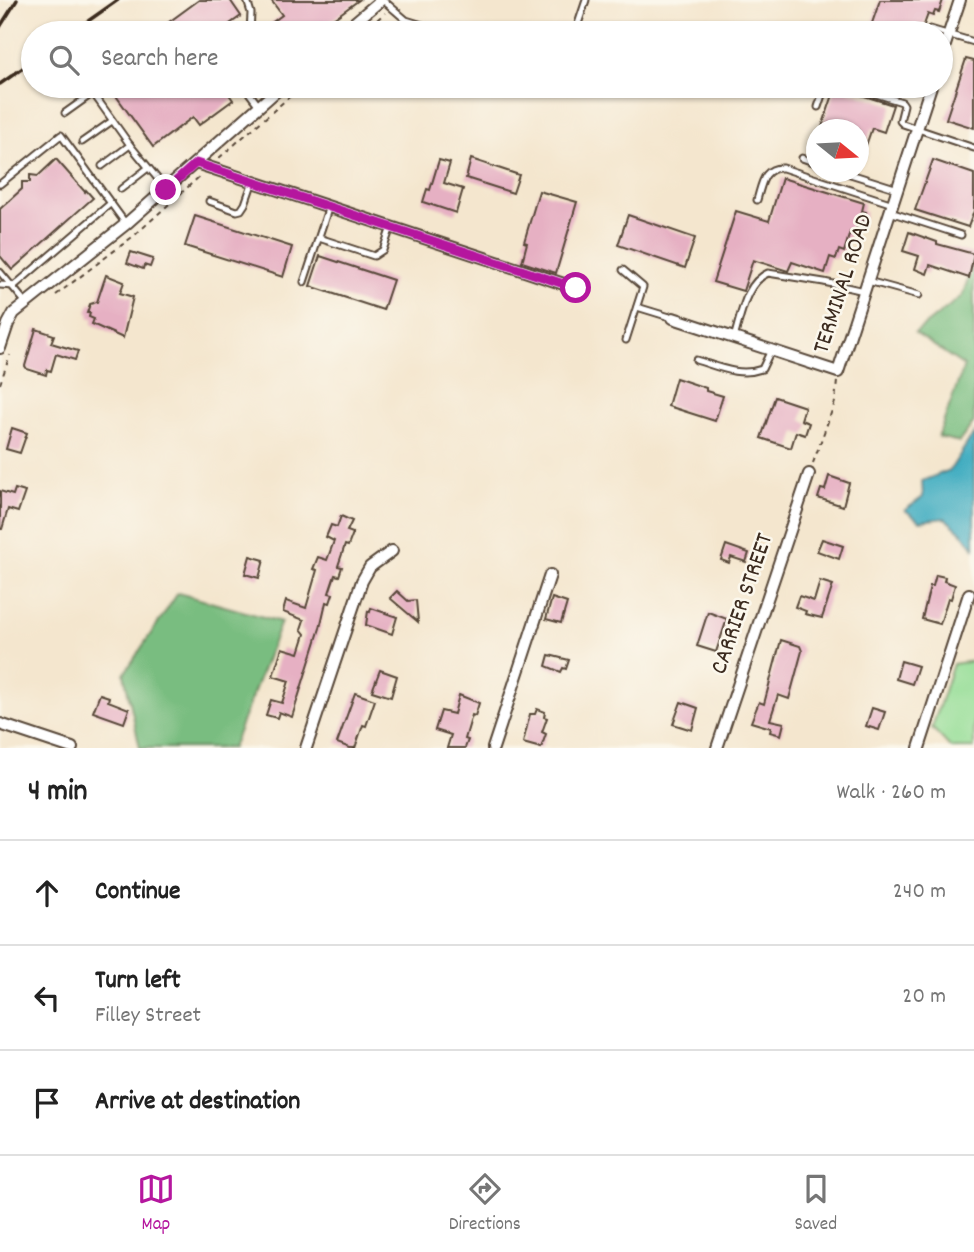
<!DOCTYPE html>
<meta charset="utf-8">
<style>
:root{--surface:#fff;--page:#f2f2f2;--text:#222;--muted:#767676;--line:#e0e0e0;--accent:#b5179e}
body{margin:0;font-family:Dekko,sans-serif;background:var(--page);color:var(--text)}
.compass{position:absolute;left:806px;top:119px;width:63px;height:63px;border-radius:50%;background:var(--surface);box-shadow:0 2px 5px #0004;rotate:108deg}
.stop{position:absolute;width:21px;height:21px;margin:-16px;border:5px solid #b5179e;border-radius:50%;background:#fff}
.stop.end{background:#b5179e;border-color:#fff;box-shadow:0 2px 7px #0008}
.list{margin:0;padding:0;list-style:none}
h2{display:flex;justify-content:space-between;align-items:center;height:91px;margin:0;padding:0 28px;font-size:30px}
h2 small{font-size:23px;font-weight:400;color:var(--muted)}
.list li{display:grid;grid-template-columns:46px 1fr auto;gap:21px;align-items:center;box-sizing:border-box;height:105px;padding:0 28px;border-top:2px solid var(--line)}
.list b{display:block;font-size:26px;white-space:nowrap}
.list p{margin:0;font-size:23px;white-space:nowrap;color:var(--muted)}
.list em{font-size:23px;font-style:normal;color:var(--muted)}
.icon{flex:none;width:38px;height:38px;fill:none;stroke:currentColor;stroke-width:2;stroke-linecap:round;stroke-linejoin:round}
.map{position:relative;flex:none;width:974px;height:748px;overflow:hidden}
.search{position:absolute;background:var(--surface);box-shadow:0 2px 5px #0004;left:21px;right:21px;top:21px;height:77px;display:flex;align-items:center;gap:18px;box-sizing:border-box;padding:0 24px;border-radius:38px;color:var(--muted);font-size:26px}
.sheet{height:406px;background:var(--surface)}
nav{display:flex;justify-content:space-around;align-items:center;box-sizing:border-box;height:98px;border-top:2px solid var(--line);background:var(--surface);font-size:19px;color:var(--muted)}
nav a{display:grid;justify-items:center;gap:4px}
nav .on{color:var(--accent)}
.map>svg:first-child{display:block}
</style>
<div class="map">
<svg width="974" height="748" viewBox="0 0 974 748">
<rect width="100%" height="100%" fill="#fbf7ec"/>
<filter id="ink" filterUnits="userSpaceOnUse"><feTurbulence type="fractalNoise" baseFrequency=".0143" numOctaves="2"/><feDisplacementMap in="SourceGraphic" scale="14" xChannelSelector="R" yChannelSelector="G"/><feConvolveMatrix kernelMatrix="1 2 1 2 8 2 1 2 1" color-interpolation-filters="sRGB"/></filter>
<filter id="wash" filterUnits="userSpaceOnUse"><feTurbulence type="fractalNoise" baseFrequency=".00686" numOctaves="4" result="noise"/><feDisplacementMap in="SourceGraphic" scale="28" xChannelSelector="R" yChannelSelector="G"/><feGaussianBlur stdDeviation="1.57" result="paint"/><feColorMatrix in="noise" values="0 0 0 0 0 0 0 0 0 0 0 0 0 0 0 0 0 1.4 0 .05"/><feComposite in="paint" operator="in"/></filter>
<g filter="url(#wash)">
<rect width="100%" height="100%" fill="#f4e6ce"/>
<polygon fill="#97de98" stroke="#69845b" stroke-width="2" points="974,661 974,748 951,748 932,728 953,664"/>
<g fill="#79bd80" stroke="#5a744f" stroke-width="2">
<polygon points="974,262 974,422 959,442 938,437 964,366 915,333 962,296"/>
<polygon points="178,593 281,622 232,748 140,748 124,674"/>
</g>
<polygon fill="#42adc1" stroke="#3e6c70" stroke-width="2" points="974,433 974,548 963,534 945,518 920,521 905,510 923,497 922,481 950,470"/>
<g id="blocks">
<g fill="#e6b0c3">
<polygon points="199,0 230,0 241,16 217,33 154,33"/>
<polygon points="271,0 359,0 314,33 258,33 282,15"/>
<polygon points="880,0 943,0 939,12 935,11 933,16 928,14 921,33 882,33 870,29"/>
<polygon points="966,59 974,61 974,128 946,119"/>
<polygon points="109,86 223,86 233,100 199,125 193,117 153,147"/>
<polygon points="836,86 845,86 848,91 893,105 884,132 872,128 860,163 858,130 821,130"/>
<polygon points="56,159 85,192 86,190 93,198 12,270 0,256 0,209 22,189 22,182 30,182 30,175 38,176"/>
<polygon points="471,159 519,175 513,193 466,178"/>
<polygon points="439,160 450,163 444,183 463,189 456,213 423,202 427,189 430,190"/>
<polygon points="933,160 974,174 974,211 968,227 915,210"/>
<polygon points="782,178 864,203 862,211 866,212 861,227 857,226 855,234 850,232 844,252 839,250 836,259 830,257 825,273 792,262 788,271 753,260 743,291 713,282 736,211 769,221"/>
<polygon points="539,191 577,202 556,273 522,262 527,243 524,242"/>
<polygon points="628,215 695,238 685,268 618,245"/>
<polygon points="195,216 292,247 283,277 185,246"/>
<polygon points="909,232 937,242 937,244 974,254 969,278 930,265 927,274 915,269 919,256 903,251"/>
<polygon points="131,252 153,259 150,267 144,265 143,269 127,263"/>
<polygon points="320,256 393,280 383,310 310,286"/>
<polygon points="106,275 124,282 120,293 133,297 123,338 92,324 94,319 89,317 90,313 87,313 90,304 97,302"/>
<polygon points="36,329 54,335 51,343 78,351 75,360 56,354 51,371 47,370 46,375 27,369 25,366"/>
<polygon points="676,378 706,388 706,391 723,396 715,421 668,406"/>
<polygon points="775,397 805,407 801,420 809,423 805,435 796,432 791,448 761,438"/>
<polygon points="12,428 27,433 20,453 6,449"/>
<polygon points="829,476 849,483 843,506 818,498 821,489 825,490"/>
<polygon points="15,489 25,492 18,512 8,509 2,529 0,529 0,491 13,495"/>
<polygon points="341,516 352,521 347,531 353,533 348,546 345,545 338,566 342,567 339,576 335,575 329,593 333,594 330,603 326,602 320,628 292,717 279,712 277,718 266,715 271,700 282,703 289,681 273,676 282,648 299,653 305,634 301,629 304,620 283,612 286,601 306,608 317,570 313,569 318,557 327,560 334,541 326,537 331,525 337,527"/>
<polygon points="822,539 843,546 839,559 817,551"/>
<polygon points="726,545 749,553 746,562 731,557 729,563 721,560"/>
<polygon points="250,556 264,560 259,578 245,574"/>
<polygon points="936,575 945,577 944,581 955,585 951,599 948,598 940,624 922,619 930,586 933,586"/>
<polygon points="820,581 833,585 822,618 805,614 806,611 795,607 799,596 814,601"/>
<polygon points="397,591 408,601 416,600 418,622 390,598"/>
<polygon points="552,598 567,603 561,623 546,619"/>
<polygon points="371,608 397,617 392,634 366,625 368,611 370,612"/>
<polygon points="708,612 727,619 716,652 697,646"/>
<polygon points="781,640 800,646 802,651 789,699 778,695 770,720 784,723 781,735 770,732 771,728 751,722 759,702 764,704"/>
<polygon points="549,655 569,660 566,669 563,668 561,672 546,666"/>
<polygon points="901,661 918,666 912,684 896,679"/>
<polygon points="380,670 397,676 391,697 372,691"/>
<polygon points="355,693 375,700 366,726 363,725 355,748 350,748 337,743"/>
<polygon points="100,694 109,697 108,701 129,709 124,723 93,712"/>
<polygon points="459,695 479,703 475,716 472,715 465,739 468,740 465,748 447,748 451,735 435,730 441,711 454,714"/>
<polygon points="681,702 698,708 692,730 673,724"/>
<polygon points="872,708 885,712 879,730 866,726"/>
<polygon points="537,709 545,712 544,717 547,718 542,732 546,734 541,748 523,743 530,714 535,714"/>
</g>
</g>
</g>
<g filter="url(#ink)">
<use href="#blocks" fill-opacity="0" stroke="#574638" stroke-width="2"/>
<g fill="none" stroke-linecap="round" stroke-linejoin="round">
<defs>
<g id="lane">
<polyline points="247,0 251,13 250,33"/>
<polyline points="383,0 406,20 448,33"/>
<polyline points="930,29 974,42"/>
<polyline points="575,33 586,0"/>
<polyline points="244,86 259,106"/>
<polyline points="607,86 620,90"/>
<polyline points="850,86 902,102 904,105 900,121 903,124 974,148"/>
<polyline points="818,107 825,86"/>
<polyline points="65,113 93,93 130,145 166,189"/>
<polyline points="82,142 112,121"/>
<polyline points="802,158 816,163"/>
<polyline points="102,166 130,145"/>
<polyline points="844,172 898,189"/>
<polyline points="0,184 61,135 126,224"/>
<polyline points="121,189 148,168"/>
<path d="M757 200C762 184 763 167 783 168L893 204"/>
<polyline points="209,201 237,211 241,210 245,204 253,181"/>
<polyline points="890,212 961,235"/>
<polyline points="319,238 374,256 383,250 391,227"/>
<polyline points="623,270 643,287 626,340"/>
<polyline points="0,272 26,303"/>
<polyline points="868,281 919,295"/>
<polyline points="304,282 329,206"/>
<polyline points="0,285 14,286 111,203"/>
<polyline points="637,307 673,318"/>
<path d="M734 338C741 316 745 283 768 273L824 282 864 291"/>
<path d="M696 360C719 367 739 377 762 369L771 350"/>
</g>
<g id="street">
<polyline points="342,33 381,0"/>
<polyline points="941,57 960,0"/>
<polyline points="196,163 576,288"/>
<polyline points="673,318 838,372 931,86"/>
<polyline points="0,348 8,324 14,313 126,224 282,86"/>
<polyline points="0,724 72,748"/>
<polyline points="306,748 362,581 370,567 392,551"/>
<polyline points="493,748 550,575"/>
<polyline points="717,748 809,474"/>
<polyline points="919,748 969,594"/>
</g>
</defs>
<use href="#lane" stroke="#574638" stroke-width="9"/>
<use href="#street" stroke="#574638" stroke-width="14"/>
<g stroke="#574638" stroke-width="2" stroke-dasharray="5 5" stroke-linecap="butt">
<polyline points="362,33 385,13"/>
<polyline points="219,158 302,86"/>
<polyline points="56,295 135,235 200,176"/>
<polyline points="0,384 10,355"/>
<polyline points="813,463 835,402 837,381"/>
</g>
<use href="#lane" stroke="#fff" stroke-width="5"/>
<use href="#street" stroke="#fff" stroke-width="10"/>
<g stroke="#3b2a1e" stroke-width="3.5">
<polyline points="0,27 17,0"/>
<polyline points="71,33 118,0"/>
<polyline points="0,84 33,61"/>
</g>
</g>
</g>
<g fill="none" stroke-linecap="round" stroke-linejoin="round" filter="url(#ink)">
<polyline stroke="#b5179e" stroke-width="9" points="166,190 196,163 576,288"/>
</g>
<g text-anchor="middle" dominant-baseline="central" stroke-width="5" stroke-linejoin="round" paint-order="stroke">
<g font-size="24" fill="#3b2a1e" stroke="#fbf7ec">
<text transform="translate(844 284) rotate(-72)">TERMINAL ROAD</text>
<text transform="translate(743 604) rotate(-71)">CARRIER STREET</text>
</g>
</g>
</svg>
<svg class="compass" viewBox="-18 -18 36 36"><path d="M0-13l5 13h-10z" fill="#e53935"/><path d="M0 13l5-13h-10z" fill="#767676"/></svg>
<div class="stop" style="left:576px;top:288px"></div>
<div class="stop end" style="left:166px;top:190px"></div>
<div class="search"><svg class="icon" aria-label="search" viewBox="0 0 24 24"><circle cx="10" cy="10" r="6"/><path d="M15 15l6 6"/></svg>Search here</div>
</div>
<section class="sheet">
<h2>4 min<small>Walk · 260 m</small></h2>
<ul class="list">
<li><svg class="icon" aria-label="ahead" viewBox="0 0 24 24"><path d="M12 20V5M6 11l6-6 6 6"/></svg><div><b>Continue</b></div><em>240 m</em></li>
<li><svg class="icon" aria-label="left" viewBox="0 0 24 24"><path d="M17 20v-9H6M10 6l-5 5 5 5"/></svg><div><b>Turn left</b><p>Filley Street</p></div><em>20 m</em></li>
<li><svg class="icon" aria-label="arrive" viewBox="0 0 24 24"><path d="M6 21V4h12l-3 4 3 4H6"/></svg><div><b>Arrive at destination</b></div></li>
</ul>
</section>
<nav>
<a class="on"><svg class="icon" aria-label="map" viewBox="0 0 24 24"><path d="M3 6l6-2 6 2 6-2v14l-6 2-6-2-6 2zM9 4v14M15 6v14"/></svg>Map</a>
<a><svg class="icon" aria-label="directions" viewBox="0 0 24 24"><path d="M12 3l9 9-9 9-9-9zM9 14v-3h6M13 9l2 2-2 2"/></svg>Directions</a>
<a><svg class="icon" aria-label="saved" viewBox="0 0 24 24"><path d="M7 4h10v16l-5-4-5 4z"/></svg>Saved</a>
</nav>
